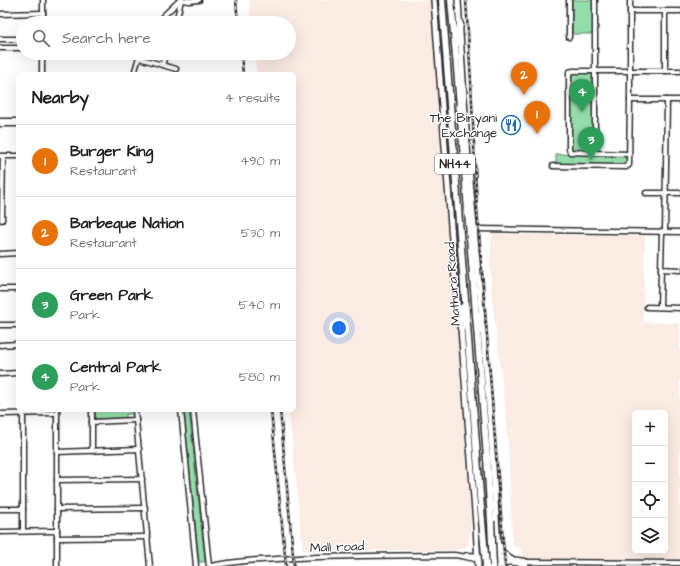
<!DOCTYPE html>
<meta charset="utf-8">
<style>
:root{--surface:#fff;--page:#f2f2f2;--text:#202124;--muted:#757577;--line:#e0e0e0;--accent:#1f6fb2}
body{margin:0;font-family:"Architects Daughter",sans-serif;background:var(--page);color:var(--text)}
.controls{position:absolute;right:12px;bottom:12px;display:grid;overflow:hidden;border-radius:6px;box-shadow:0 4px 16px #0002}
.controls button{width:36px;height:36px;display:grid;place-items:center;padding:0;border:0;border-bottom:1px solid var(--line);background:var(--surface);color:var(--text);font:20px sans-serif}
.you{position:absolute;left:339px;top:328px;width:14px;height:14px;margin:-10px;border:3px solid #fff;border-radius:50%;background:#1a73e8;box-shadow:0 0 0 6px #1a73e833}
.badge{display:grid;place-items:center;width:26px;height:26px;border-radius:50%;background:var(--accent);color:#fff;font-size:13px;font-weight:700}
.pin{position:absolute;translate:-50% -33px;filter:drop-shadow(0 1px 2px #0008)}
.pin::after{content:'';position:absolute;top:21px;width:14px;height:12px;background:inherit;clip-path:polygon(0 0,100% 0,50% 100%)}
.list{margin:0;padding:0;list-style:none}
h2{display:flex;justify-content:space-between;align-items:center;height:52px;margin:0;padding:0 16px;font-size:17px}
h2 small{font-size:13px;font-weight:400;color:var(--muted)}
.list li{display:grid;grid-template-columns:26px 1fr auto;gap:12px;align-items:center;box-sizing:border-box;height:72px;padding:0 16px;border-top:1px solid var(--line)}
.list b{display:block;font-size:15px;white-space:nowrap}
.list p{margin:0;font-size:13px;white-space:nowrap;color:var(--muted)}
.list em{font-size:13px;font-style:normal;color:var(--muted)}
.icon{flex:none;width:22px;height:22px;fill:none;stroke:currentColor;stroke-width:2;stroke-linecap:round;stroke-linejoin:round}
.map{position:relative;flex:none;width:680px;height:566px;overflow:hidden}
.search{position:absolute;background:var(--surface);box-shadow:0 4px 16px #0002;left:16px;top:16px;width:280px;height:44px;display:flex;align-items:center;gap:10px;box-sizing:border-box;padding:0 14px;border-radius:22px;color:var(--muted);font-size:15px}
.panel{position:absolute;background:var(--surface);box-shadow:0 4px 16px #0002;left:16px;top:72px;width:280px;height:340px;border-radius:6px}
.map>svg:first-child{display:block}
</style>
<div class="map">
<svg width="680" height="566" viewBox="0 0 680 566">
<rect width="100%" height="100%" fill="#fff"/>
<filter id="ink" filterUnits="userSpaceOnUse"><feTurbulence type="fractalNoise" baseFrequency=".025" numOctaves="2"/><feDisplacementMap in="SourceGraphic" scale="8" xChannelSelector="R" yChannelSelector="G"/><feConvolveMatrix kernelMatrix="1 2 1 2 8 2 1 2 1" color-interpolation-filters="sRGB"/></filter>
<g filter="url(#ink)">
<g fill="#faebe3" fill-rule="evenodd">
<polygon points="249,0 436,0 448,146 459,353 471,526 468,546 455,550 303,551 289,410 294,410 294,74 257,74 254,53 289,53 289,23 251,23"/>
<path d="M492 234 645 236 643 322 680 323V559H524L520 548 512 546V535L507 423 492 299 490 261ZM635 413H665V551H635Z"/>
</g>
<g fill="#94dcab" stroke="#60846b">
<polygon points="572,0 593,0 594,34 572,34"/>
<polygon points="570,73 593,73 593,150 571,151"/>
<polygon points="556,154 626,156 626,165 556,164"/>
<polygon points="95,410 133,410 133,414 126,414 126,419 95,419"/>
<polygon points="184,410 189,410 205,562 199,562"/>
</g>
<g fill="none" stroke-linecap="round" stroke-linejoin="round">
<defs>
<g id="minor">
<polyline points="182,0 189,1 199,0"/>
<polyline points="630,11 680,11"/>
<polyline points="0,14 43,13"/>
<polyline points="43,23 43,0"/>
<polyline points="156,23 180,0"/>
<polyline points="176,23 181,0"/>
<polyline points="569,37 569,0"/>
<polyline points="0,39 23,39"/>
<polyline points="0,48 23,48"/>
<polyline points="139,58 176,69"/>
<polyline points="162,65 166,53"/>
<polyline points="665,71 665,11"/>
<polyline points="42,74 42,53"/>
<polyline points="134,74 140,53"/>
<polyline points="630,100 680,100"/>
<polyline points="0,121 18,121"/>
<polyline points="0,124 18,124"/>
<polyline points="595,153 595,0"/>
<polyline points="629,154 595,153 570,152 569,149 569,72 573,71 680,71"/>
<polyline points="0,156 18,156"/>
<polyline points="553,166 626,167 629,165 630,100 630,0"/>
<polyline points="646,193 680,193"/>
<polyline points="2,220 3,156"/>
<polyline points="474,229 680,232"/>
<polyline points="665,231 667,100"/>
<polyline points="0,254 18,253"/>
<polyline points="661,269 680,270"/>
<polyline points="0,289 18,289"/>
<polyline points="647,307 680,308"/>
<polyline points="660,307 662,231"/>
<polyline points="0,325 18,325"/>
<polyline points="0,345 18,344"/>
<polyline points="0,374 18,373"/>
<polyline points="57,410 57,566"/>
<polyline points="135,410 150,566"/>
<polyline points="181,410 196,566"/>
<polyline points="193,410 209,566"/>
<polyline points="0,414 57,413"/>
<polyline points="23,414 23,531"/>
<polyline points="92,422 136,420"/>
<polyline points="92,451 92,410"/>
<polyline points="57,452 139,449"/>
<polyline points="57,480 142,479"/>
<polyline points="0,509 23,509"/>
<polyline points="57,509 145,508"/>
<polyline points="0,532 57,531"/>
<polyline points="57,538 148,537"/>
<polyline points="465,556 467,555 498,557 525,561 527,562"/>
<polyline points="496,561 525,564 527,562 680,563"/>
<path d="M211 566C246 559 282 559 318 557 363 556 408 555 453 555 465 556 475 560 487 560"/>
</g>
<g id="major">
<polyline points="434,0 456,293 459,319 461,328 476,525 478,566"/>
<polyline points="458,0 467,146 482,320"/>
<polyline points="483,330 491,432 499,566"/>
<polyline points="500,546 501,551 509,558"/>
<polyline points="503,566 504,563 508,562"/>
</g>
<g id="highway">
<polyline points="442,0 482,521"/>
<polyline points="451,0 457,68 487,458 491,521"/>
<polyline points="457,42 460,24"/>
<polyline points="479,315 483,332"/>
<polyline points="461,328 463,307"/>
</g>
</defs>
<use href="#minor" stroke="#2b2b2b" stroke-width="7"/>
<use href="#major" stroke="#2b2b2b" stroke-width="8"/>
<use href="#highway" stroke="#2b2b2b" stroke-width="9"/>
<use href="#minor" stroke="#fff" stroke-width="4"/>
<use href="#major" stroke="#fff" stroke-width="5"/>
<use href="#highway" stroke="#fff" stroke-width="6"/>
<defs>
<g id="rail">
<polyline points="236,0 238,23"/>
<polyline points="466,0 471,82 477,207 505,566"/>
<polyline points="241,53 243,74"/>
<polyline points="271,410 286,566"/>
<polyline points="280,410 294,566"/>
</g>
</defs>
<use href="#rail" stroke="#2b2b2b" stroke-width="2.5"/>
<use href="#rail" stroke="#fff" stroke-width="1" stroke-dasharray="3" stroke-linecap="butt"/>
<defs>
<g id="highway-bridge">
<polyline points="482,521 486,566"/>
<polyline points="491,521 493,566"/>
</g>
</defs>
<use href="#highway-bridge" stroke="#2b2b2b" stroke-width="9" stroke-linecap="butt"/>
<use href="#highway-bridge" stroke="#fff" stroke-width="6"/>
</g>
</g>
<defs>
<symbol id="restaurant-ring" viewBox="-11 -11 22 22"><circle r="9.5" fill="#fff" stroke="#1f6fb2" stroke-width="1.5"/><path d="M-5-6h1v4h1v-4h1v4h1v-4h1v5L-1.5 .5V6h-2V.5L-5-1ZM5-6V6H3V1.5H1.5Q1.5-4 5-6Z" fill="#1f6fb2"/></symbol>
</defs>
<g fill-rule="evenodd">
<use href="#restaurant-ring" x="500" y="114" width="22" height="22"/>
</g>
<g text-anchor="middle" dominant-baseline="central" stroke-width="3" stroke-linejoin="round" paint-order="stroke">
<rect fill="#fff" stroke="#6b6b6b" stroke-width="1" x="435" y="154" width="40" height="20" rx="3"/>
<g font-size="12" font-weight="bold" fill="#2b2b2b">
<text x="455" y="164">NH44</text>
</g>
<g font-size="13" fill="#2b2b2b" stroke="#fff" text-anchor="end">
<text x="497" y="118">The Biryani<tspan x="497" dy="15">Exchange</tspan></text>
</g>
<g font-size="13" fill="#2b2b2b" stroke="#fff">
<text transform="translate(453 284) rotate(-94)">Mathura Road</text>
<text transform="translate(337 547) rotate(-2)">Mall road</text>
</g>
</g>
</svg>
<div class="controls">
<button>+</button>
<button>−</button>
<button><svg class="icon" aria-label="locate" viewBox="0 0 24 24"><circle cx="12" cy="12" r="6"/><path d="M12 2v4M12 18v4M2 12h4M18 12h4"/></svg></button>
<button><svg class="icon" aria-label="layers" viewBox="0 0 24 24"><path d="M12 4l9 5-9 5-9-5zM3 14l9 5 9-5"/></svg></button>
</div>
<div class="you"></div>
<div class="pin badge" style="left:537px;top:134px;background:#e8710a">1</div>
<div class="pin badge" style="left:524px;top:95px;background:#e8710a">2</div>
<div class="pin badge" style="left:591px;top:160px;background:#2e9e5b">3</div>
<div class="pin badge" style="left:582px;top:112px;background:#2e9e5b">4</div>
<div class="search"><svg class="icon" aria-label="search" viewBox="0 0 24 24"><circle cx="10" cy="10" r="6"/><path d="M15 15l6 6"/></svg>Search here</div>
<section class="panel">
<h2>Nearby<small>4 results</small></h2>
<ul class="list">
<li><span class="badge" style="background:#e8710a">1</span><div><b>Burger King</b><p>Restaurant</p></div><em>490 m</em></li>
<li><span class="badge" style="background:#e8710a">2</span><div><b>Barbeque Nation</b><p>Restaurant</p></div><em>530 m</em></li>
<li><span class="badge" style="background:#2e9e5b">3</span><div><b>Green Park</b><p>Park</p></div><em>540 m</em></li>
<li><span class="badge" style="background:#2e9e5b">4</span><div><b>Central Park</b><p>Park</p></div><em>580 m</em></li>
</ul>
</section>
</div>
